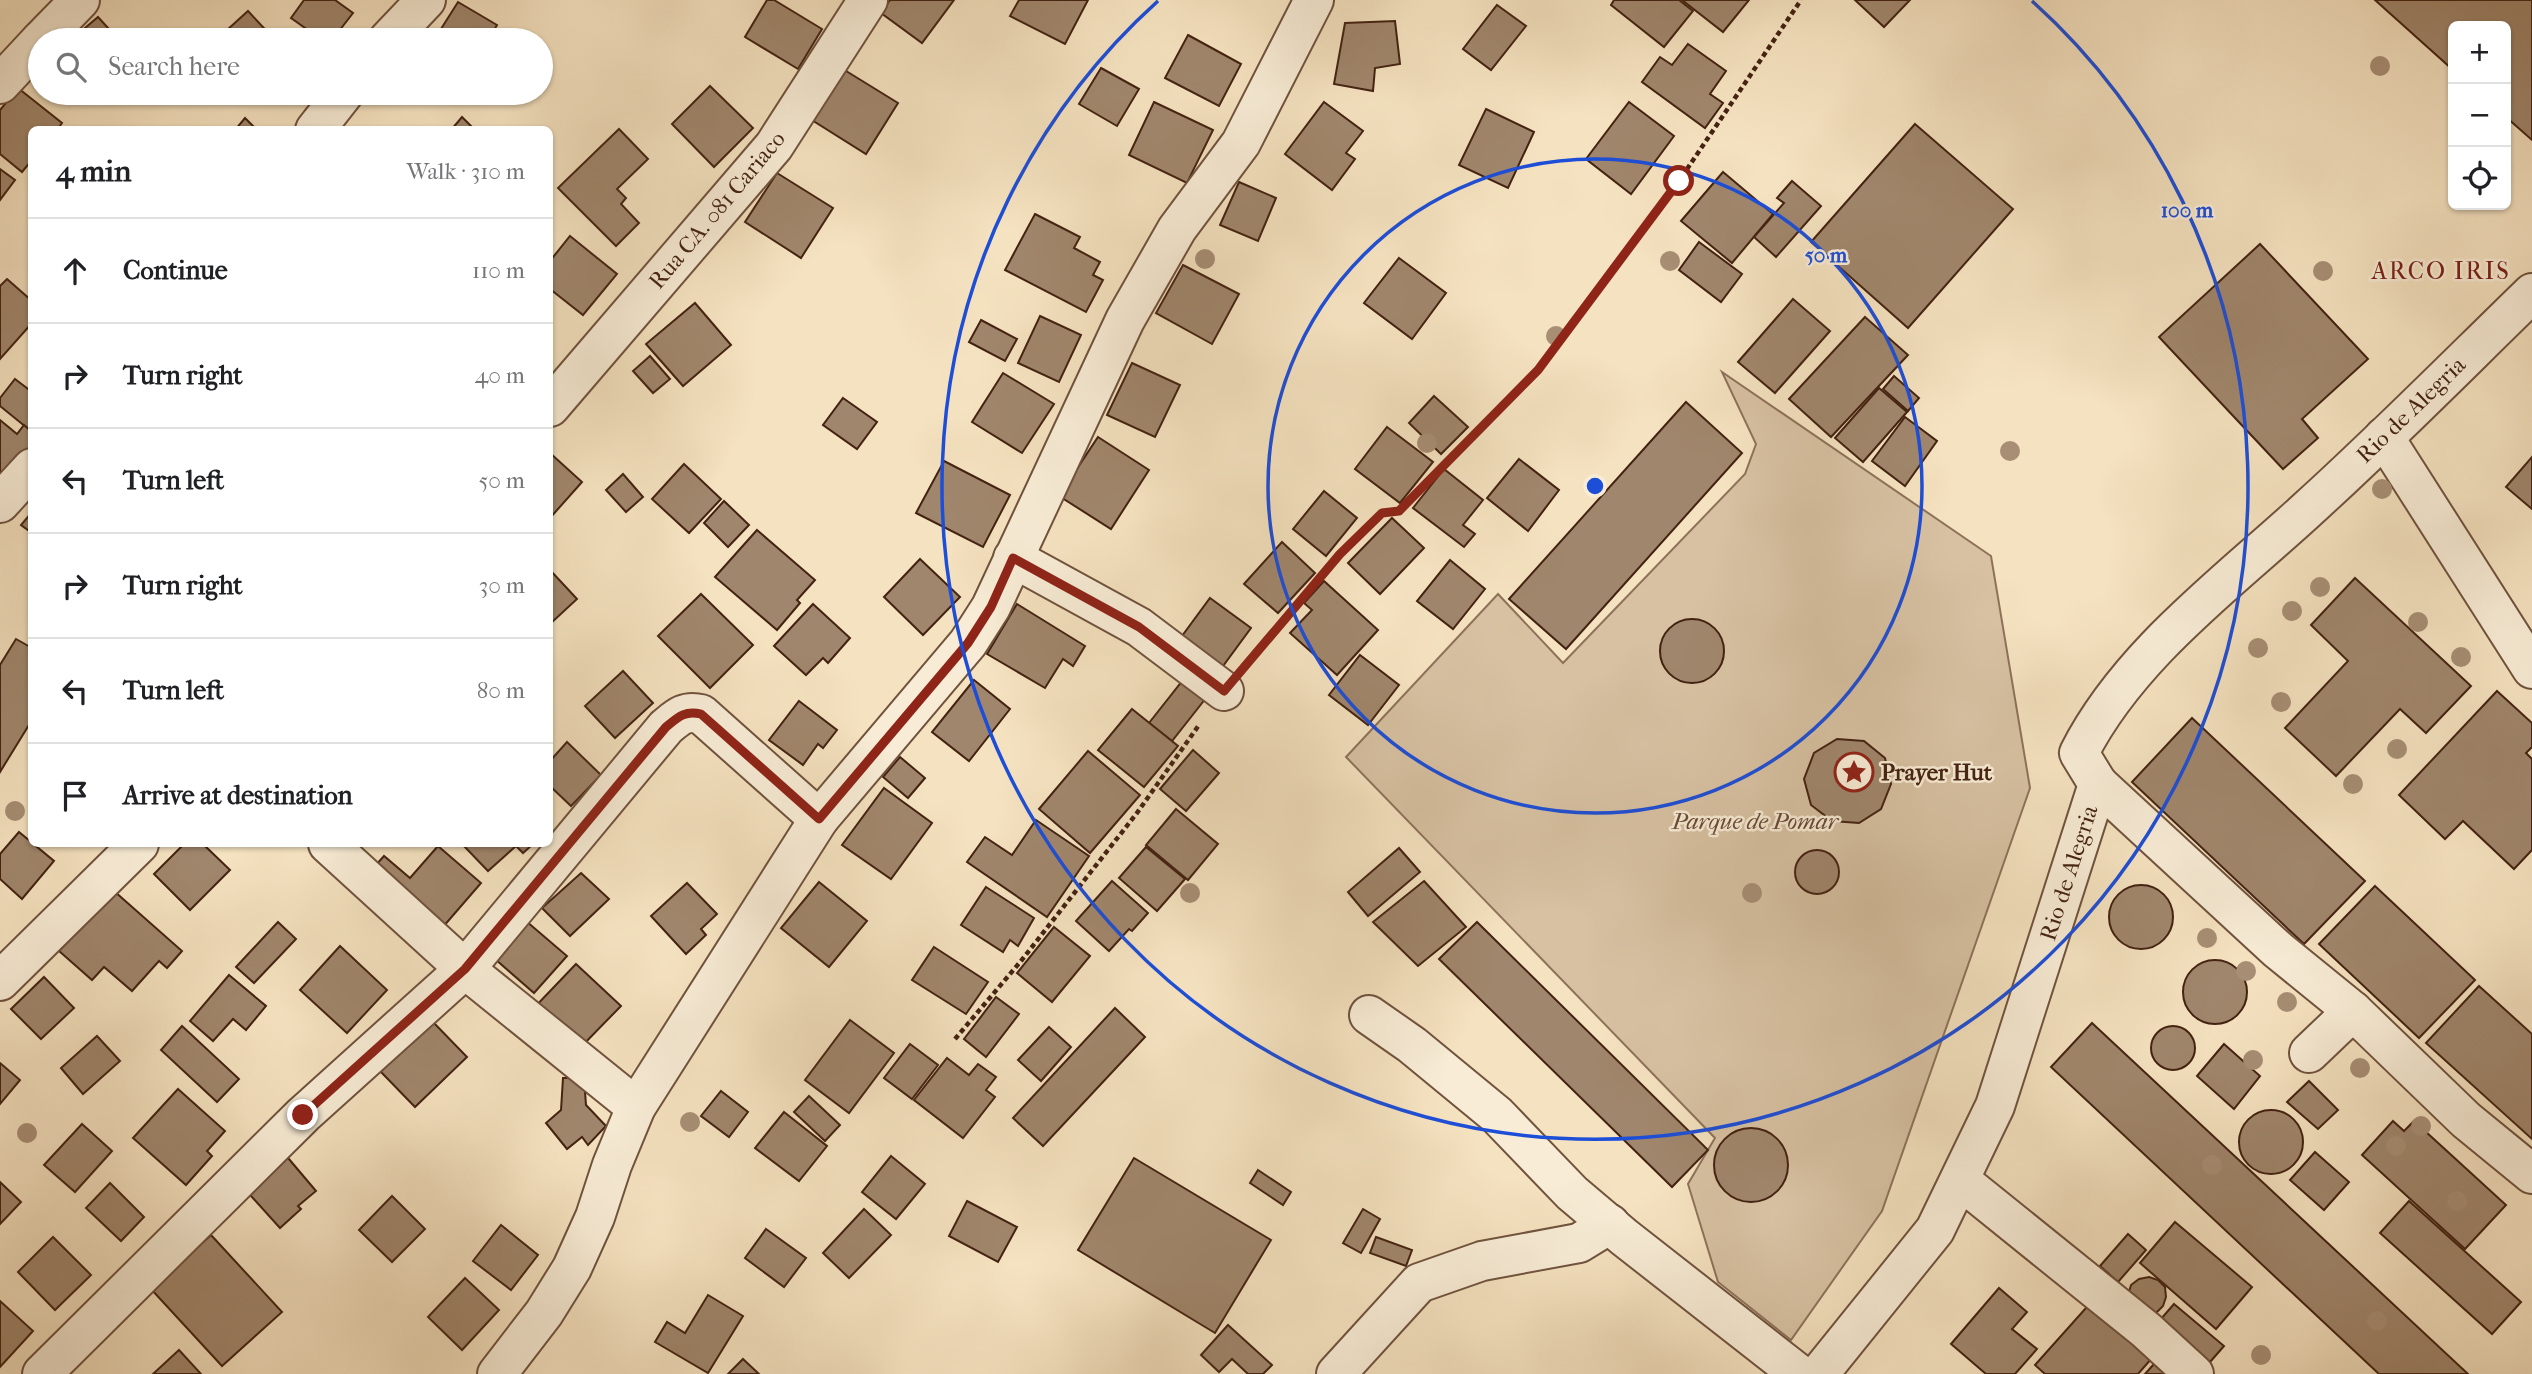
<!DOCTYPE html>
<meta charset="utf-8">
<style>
:root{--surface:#fff;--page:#f2f2f2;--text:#202124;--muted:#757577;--line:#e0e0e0}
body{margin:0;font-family:"IM FELL French Canon",serif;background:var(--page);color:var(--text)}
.controls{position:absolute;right:21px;top:21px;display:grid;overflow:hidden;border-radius:10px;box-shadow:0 2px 5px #0004}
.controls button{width:63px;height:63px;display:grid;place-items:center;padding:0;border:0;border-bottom:2px solid var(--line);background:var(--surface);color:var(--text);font:35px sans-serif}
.stop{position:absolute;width:21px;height:21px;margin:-16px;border:5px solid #8f2418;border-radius:50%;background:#fff}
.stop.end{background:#8f2418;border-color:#fff;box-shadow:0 2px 7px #0008}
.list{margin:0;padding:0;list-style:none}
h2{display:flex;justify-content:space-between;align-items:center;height:91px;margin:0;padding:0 28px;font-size:30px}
h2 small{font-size:23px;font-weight:400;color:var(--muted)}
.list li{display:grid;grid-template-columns:46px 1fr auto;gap:21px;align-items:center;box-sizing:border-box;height:105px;padding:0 28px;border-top:2px solid var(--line)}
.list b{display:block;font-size:26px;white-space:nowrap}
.list em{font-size:23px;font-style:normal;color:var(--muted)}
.icon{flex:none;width:38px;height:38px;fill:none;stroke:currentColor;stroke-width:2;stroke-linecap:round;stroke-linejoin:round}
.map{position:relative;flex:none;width:2532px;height:1374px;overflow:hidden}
.search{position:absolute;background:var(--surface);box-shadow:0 2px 5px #0004;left:28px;top:28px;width:525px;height:77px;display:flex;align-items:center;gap:18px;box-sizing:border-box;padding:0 24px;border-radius:38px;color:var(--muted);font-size:26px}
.panel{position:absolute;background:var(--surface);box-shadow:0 2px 5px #0004;left:28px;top:126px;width:525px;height:721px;border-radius:10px}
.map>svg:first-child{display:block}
</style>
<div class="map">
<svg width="2532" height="1374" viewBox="0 0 2532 1374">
<rect width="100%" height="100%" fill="#f5e2c0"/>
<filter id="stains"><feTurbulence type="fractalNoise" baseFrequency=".00286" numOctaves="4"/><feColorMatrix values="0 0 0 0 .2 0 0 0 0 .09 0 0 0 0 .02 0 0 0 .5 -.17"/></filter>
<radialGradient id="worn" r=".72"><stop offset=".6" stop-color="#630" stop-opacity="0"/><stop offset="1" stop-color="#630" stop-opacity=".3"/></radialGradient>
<polygon fill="#d7c1a2" stroke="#8d725a" stroke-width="2" points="1722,372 1991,556 2030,788 1882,1211 1791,1340 1718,1282 1688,1184 1715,1138 1346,757 1498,594 1563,663 1745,474 1756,444"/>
<g fill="#a0866c" stroke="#432211" stroke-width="2">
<polygon points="304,0 335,0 353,13 332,40 322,40 291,18"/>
<polygon points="767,0 774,0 822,29 798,69 745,37"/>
<polygon points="890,0 954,0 922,43 881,13"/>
<polygon points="1019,0 1088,0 1065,44 1010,16"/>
<polygon points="1614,0 1679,0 1693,11 1664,47 1611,5"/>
<polygon points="1682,0 1749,0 1723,32"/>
<polygon points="1855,0 1910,0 1884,27"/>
<polygon points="2375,0 2532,0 2532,140 2506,117 2506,26 2453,26 2453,70"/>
<polygon points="458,2 497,25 488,40 434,40"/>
<polygon points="1497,5 1526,26 1491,70 1463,49"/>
<polygon points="248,11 275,40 216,40"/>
<polygon points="98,17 119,40 71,40"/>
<polygon points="1395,21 1400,64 1375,68 1373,91 1334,84 1345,23"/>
<polygon points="1188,35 1241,64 1219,106 1165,78"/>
<polygon points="1688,44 1726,71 1710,94 1723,103 1705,128 1642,82 1660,57 1672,65"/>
<polygon points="838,66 898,103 866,154 807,117"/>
<polygon points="1101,68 1139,89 1117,126 1079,104"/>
<polygon points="710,86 753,128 714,167 672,124"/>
<polygon points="18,88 62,123 57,130 32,130 32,160 22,172 0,154 0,110"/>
<polygon points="1154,102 1213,130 1187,183 1129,155"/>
<polygon points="1324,102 1363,131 1346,153 1355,159 1332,190 1285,154"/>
<polygon points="1629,102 1674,136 1631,194 1586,159"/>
<polygon points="1486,109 1534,132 1508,188 1459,165"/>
<polygon points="462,117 475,130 451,130"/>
<polygon points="245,118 257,130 235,130"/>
<polygon points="1915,124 2013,209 1908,328 1811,242"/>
<polygon points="619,129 648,159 617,189 626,198 621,204 639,223 616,246 558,188"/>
<polygon points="0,169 15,180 0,200"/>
<polygon points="1723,172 1773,214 1732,263 1681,221"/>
<polygon points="777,173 833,208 801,258 745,222"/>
<polygon points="1792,181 1821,206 1776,257 1754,237 1784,203 1777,198"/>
<polygon points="1239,182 1276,198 1258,241 1220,225"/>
<polygon points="1035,214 1080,237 1074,248 1100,262 1093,275 1103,280 1086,312 1005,270"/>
<polygon points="570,236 617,274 583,315 550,289 550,261"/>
<polygon points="1699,242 1742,274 1721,302 1679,270"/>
<polygon points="2260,244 2368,359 2302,419 2318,438 2283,469 2159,337"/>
<polygon points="1399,258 1446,293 1412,339 1364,303"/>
<polygon points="1183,265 1239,294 1212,344 1156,313"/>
<polygon points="7,279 32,301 32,323 0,359 0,286"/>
<polygon points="1793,299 1830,331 1775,393 1738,362"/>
<polygon points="695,303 731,345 683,386 646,344"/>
<polygon points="1040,316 1081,335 1059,382 1018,363"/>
<polygon points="1865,317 1908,355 1831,437 1789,399"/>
<polygon points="981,320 1017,339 1005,361 969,342"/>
<polygon points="650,356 670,379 653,393 633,371"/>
<polygon points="1132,363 1180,385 1155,437 1107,415"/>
<polygon points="1003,373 1054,404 1022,453 972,422"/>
<polygon points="1894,376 1919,398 1908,411 1883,389"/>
<polygon points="15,379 32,392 32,432 0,406 0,398"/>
<polygon points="1879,388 1907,412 1863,462 1835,438"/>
<polygon points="1434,396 1468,427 1441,454 1409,423"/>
<polygon points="843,398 877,422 857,449 823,425"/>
<polygon points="1686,402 1742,453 1566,649 1509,599"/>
<polygon points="1905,417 1937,441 1905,486 1872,461"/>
<polygon points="0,420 17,434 24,425 32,432 32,460 0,476"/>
<polygon points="1387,427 1433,462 1400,503 1355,469"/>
<polygon points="1098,437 1149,470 1111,529 1059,496"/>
<polygon points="550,453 582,482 550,518"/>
<polygon points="2532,457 2532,509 2506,487"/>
<polygon points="1519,459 1559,490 1528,531 1487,498"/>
<polygon points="944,461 1010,495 983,547 916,513"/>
<polygon points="684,464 721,499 689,533 652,499"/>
<polygon points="1444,469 1483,500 1463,525 1475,534 1464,547 1413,508"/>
<polygon points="623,474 643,497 626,512 606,490"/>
<polygon points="1324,491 1357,518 1326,556 1293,529"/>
<polygon points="724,501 749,525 728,547 704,523"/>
<polygon points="32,512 32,533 21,525"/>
<polygon points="1392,518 1424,548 1380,594 1348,563"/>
<polygon points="757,530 815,580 797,600 800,603 777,630 715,577"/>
<polygon points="1282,542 1315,573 1278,613 1244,584"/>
<polygon points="920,559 960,597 923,635 884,597"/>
<polygon points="1450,560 1485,589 1453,629 1417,601"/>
<polygon points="550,570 577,599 550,624"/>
<polygon points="2355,578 2471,686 2426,733 2400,709 2336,776 2285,728 2348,661 2311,625"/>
<polygon points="1324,581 1378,630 1337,675 1290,633 1312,610 1304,603"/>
<polygon points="701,594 753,645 710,688 658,636"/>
<polygon points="1210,598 1251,628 1223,666 1182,636"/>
<polygon points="813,604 850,638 828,663 823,658 806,675 774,646"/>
<polygon points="1017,604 1085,646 1073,666 1063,659 1045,688 987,654"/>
<circle cx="1692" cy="651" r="32"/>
<polygon points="16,639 32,648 32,720 0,772 0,665"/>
<polygon points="1360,655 1399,685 1368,725 1329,695"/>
<polygon points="623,671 653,703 615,738 585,706"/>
<polygon points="974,680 1010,709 969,761 932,732"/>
<polygon points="1183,680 1206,698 1172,741 1149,723"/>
<polygon points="2497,691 2532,723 2532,747 2526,753 2532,759 2532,850 2514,869 2463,821 2445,839 2399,795"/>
<polygon points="799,701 837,730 823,748 818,744 803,765 769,740"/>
<polygon points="1132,709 1178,746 1144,787 1098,750"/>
<polygon points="2192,718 2365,881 2304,944 2132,782"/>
<polygon points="1837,739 1864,741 1885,758 1891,784 1881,809 1859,823 1832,821 1811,805 1804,779 1814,753"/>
<polygon points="567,742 601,775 571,806 550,786 550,761"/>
<polygon points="1193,750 1219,773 1186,811 1160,789"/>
<polygon points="1088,751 1140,795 1090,853 1039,809"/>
<polygon points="900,757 925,778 908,798 883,777"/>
<polygon points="884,788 932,823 891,879 842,845"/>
<polygon points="1176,809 1218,844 1188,880 1146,845"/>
<polygon points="1036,820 1089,856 1047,917 967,862 985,837 1012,855"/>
<polygon points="19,832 54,861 22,899 0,879 0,854"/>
<polygon points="184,844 203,844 230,870 190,910 154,874"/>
<polygon points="462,844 533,844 523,853 516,846 488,871"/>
<polygon points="438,846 481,883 423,950 353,891 384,856 410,878"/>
<polygon points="1146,847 1185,879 1157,911 1119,878"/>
<polygon points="1399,848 1420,872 1368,916 1348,892"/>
<circle cx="1817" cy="872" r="22"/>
<polygon points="581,873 609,899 570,936 542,908"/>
<polygon points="1112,881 1148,913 1132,931 1129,929 1109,951 1076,921"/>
<polygon points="1424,881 1466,927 1418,966 1373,922"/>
<polygon points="819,882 867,921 829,967 781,928"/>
<polygon points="687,883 717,914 701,929 706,935 686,954 651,916"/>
<circle cx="2141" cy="917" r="32"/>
<polygon points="2375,886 2475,980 2419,1038 2319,944"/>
<polygon points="986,887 1034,918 1018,946 1010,940 1003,952 961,925"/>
<polygon points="114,891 182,951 167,968 159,961 132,991 104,967 92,980 59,951"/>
<polygon points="519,915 567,956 534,993 487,952"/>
<polygon points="278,922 296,939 254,983 236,967"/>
<polygon points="1477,922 1708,1150 1672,1187 1439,959"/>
<polygon points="1054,927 1090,956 1052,1002 1017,973"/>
<polygon points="340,946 387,990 347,1033 300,990"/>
<polygon points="934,947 988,982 966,1014 912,980"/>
<circle cx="2215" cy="992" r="32"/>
<polygon points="576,964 621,1006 575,1053 531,1011"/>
<polygon points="229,975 266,1006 246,1030 233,1019 213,1041 190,1021"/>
<polygon points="44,977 74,1008 41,1039 11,1009"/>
<polygon points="2479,986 2532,1034 2532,1139 2426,1043"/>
<polygon points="996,997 1019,1014 986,1057 964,1039"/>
<polygon points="1115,1008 1145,1037 1043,1146 1013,1118"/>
<polygon points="850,1020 894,1053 849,1113 805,1080"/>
<polygon points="432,1021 467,1057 415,1107 380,1071"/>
<polygon points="2092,1023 2468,1374 2379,1374 2051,1067"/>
<circle cx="2173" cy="1048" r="22"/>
<polygon points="182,1026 239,1079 217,1102 161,1050"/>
<polygon points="1049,1027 1071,1047 1041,1081 1018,1060"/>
<polygon points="97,1036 120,1061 83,1094 61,1068"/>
<polygon points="910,1044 938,1065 912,1099 884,1078"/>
<polygon points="2224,1044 2260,1076 2234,1109 2197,1076"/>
<polygon points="947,1058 969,1075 978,1064 996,1077 986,1090 995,1097 963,1138 914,1100"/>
<polygon points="0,1063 20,1080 0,1104"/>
<polygon points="563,1078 584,1078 586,1105 606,1126 588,1145 582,1137 567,1149 546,1123 561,1110"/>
<polygon points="2309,1081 2338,1110 2318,1129 2287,1102"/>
<polygon points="178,1089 225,1131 207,1151 212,1156 186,1185 133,1138"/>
<polygon points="721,1091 748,1112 729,1137 701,1116"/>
<polygon points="809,1096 840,1125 825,1141 794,1112"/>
<circle cx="2271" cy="1142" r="32"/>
<polygon points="784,1112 827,1146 799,1181 755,1148"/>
<polygon points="2393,1121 2404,1131 2414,1121 2506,1205 2465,1249 2362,1155"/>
<polygon points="82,1124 112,1151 75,1192 44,1165"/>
<circle cx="1751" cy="1165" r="37"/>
<polygon points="283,1152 316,1191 298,1206 301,1209 280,1228 243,1187"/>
<polygon points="2315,1152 2349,1182 2324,1210 2290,1180"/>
<polygon points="891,1156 925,1184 896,1219 862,1192"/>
<polygon points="1134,1158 1271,1240 1215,1333 1078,1250"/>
<polygon points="1258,1170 1291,1192 1283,1205 1250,1183"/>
<polygon points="0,1182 21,1202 0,1224"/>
<polygon points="110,1183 144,1217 121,1241 86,1208"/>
<polygon points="392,1196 425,1229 392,1262 359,1230"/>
<polygon points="967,1201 1017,1227 998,1262 949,1236"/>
<polygon points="2409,1201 2521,1302 2492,1334 2380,1233"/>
<polygon points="864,1209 891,1235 849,1278 823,1253"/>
<polygon points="1363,1209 1380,1219 1361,1253 1343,1243"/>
<polygon points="2175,1222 2252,1287 2216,1329 2140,1263"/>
<polygon points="501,1225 538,1255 511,1290 473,1261"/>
<polygon points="766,1229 806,1258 784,1287 745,1258"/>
<polygon points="2128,1234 2146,1250 2118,1282 2100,1266"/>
<polygon points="211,1235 282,1312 222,1366 151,1289"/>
<polygon points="53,1237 91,1275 55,1310 18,1272"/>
<polygon points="1376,1237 1412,1250 1406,1266 1370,1253"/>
<polygon points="2149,1277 2158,1280 2165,1287 2166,1297 2163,1306 2156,1313 2146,1315 2128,1295 2131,1285 2139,1279"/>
<polygon points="465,1278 499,1310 462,1350 428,1317"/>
<polygon points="1999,1288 2027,1312 2012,1329 2037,1349 2015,1374 1986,1374 1951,1344"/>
<polygon points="708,1295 743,1316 708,1373 655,1342 667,1322 685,1333"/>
<polygon points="2094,1299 2152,1358 2138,1374 2045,1374 2035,1365"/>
<polygon points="0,1301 33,1331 0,1367"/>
<polygon points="2174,1304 2224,1346 2203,1370 2154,1327"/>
<polygon points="1228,1325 1272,1365 1263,1374 1248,1374 1232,1359 1219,1372 1201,1355"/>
<polygon points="179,1350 201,1374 153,1374"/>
<polygon points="743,1359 759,1374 728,1374"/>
<polygon points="2154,1364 2166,1374 2145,1374"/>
</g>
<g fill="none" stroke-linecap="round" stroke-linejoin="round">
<defs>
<g id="street">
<polyline points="41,40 80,0"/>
<polyline points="388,40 426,0"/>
<polyline points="0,84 40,41"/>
<polyline points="315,130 344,93"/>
<polyline points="550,407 774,146 868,0"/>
<polyline points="2384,437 2532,669"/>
<polyline points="0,503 32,468"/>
<polyline points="1013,558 1139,627 1224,691"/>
<polyline points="2098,784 2278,950 2353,1011 2466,1120 2532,1174"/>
<polyline points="328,844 465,969 636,1107"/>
<polyline points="0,981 139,844"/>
<polyline points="1369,1015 1412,1045 1497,1115 1572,1193 1624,1237 1799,1374"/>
<polyline points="2309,1053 2353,1011"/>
<polyline points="1960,1180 2146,1330 2194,1374"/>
<path d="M42 1374 303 1115 465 969 666 727C678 717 685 710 701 714L819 819"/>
<polyline points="497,1374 544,1313 572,1268 595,1217 612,1165 636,1107 819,819 968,643 991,607 1125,320 1177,229 1241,143 1314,0"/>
<polyline points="1336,1374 1419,1283 1482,1261 1579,1243 1610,1224"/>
<path d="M1819 1374 1935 1230 1995 1106 2098 784 2079 753C2129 654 2230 581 2310 507 2386 438 2458 365 2532 293"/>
</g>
</defs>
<use href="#street" stroke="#70523d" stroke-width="42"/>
<g stroke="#432211" stroke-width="4.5" stroke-dasharray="5 3.5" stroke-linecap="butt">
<polyline points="1251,661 1290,611 1340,554 1382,513 1399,511 1538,370 1679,181 1801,0"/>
<polyline points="955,1039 1021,961 1137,813 1199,725"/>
</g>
<use href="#street" stroke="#f8ecd6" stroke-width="38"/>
</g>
<g fill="#a78e74">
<circle cx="2380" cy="66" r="10"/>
<circle cx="1205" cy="259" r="10"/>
<circle cx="1670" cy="261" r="10"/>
<circle cx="2323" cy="271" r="10"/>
<circle cx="1556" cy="336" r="10"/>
<circle cx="1427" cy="443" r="10"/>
<circle cx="2010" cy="451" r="10"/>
<circle cx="2382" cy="489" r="10"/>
<circle cx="2320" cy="587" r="10"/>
<circle cx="2292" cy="611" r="10"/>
<circle cx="2418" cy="622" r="10"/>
<circle cx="2258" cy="648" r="10"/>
<circle cx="2461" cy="657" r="10"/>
<circle cx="2281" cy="702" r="10"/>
<circle cx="2397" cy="749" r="10"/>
<circle cx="2353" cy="784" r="10"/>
<circle cx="15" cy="811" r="10"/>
<circle cx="1190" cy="893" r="10"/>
<circle cx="1752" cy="893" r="10"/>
<circle cx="2207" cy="938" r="10"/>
<circle cx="2246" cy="971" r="10"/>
<circle cx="2287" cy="1002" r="10"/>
<circle cx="2253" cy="1060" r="10"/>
<circle cx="2360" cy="1068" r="10"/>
<circle cx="690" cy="1122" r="10"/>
<circle cx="2421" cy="1126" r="10"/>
<circle cx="27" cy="1133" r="10"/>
<circle cx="2396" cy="1146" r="10"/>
<circle cx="2212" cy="1165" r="10"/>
<circle cx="2457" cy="1201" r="10"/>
<circle cx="2377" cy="1321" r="10"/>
<circle cx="2261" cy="1355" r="10"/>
</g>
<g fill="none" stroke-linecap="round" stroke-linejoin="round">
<path stroke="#8f2418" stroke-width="9" d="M303 1115 465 969 666 727C678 717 685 710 701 714L819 819 968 643 991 607 1013 558 1139 627 1224 691 1340 554 1382 513 1399 511 1538 370 1679 181"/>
</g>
<g fill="none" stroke="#1d4ed8" stroke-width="3.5">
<circle cx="1595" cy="486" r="327"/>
<path d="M2032 1A653 653 0 1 1 1158 1"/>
</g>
<defs>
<symbol id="sight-ring" viewBox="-11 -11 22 22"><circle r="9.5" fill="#f8ecd6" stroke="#8f2418" stroke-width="1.5"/><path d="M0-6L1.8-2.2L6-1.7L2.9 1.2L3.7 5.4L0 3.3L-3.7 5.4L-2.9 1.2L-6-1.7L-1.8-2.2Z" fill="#8f2418"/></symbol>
</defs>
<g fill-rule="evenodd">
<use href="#sight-ring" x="1832" y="750" width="44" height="44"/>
</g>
<g text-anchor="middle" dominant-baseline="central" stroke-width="5" stroke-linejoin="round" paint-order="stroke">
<g font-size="23" fill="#432211" stroke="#f8ecd6">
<text transform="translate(717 210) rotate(-50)">Rua CA. 081 Cariaco</text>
<text transform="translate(2411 410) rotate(-44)">Rio de Alegria</text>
<text transform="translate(2069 873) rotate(-72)">Rio de Alegria</text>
</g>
<g font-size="23" font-weight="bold" fill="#432211" stroke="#f8ecd6" text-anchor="start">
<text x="1881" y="772">Prayer Hut</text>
</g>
<g font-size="23" font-style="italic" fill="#684a35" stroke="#f8ecd6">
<text x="1755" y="821">Parque de Pomar</text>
</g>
<g font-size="24" letter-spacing="2" fill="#7a1f14" stroke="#f8ecd6">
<text x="2441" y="271">ARCO IRIS</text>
</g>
</g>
<circle cx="1595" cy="486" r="10" fill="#1d4ed8" stroke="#f8ecd6" stroke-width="3.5"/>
<g font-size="21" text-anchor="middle" font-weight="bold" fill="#1d4ed8" stroke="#f8ecd6" stroke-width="5" stroke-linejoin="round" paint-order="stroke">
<text x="2187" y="217">100 m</text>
<text x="1826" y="262">50 m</text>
</g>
<rect width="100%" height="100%" filter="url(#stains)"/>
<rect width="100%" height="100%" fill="url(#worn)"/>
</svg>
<div class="controls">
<button>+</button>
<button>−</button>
<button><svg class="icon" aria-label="locate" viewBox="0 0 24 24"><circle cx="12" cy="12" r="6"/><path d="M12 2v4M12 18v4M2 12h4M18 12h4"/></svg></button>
</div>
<div class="stop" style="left:1679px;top:181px"></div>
<div class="stop end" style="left:303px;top:1115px"></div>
<div class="search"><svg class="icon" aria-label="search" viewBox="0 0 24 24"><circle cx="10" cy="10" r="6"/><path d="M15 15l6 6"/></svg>Search here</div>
<section class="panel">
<h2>4 min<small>Walk · 310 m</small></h2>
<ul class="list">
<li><svg class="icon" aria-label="ahead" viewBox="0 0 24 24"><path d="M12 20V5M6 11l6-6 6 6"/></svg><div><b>Continue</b></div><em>110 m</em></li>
<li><svg class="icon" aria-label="right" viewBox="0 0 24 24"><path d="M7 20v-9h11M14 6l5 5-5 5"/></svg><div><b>Turn right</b></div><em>40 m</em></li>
<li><svg class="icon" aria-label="left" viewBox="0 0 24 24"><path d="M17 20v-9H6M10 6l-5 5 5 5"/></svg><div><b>Turn left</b></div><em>50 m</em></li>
<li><svg class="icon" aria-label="right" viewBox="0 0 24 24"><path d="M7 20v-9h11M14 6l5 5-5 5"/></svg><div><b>Turn right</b></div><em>30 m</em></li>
<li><svg class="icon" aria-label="left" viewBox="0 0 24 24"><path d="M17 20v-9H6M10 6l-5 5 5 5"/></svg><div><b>Turn left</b></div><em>80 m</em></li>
<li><svg class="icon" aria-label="arrive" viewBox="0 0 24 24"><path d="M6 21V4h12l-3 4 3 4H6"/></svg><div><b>Arrive at destination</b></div></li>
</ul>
</section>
</div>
